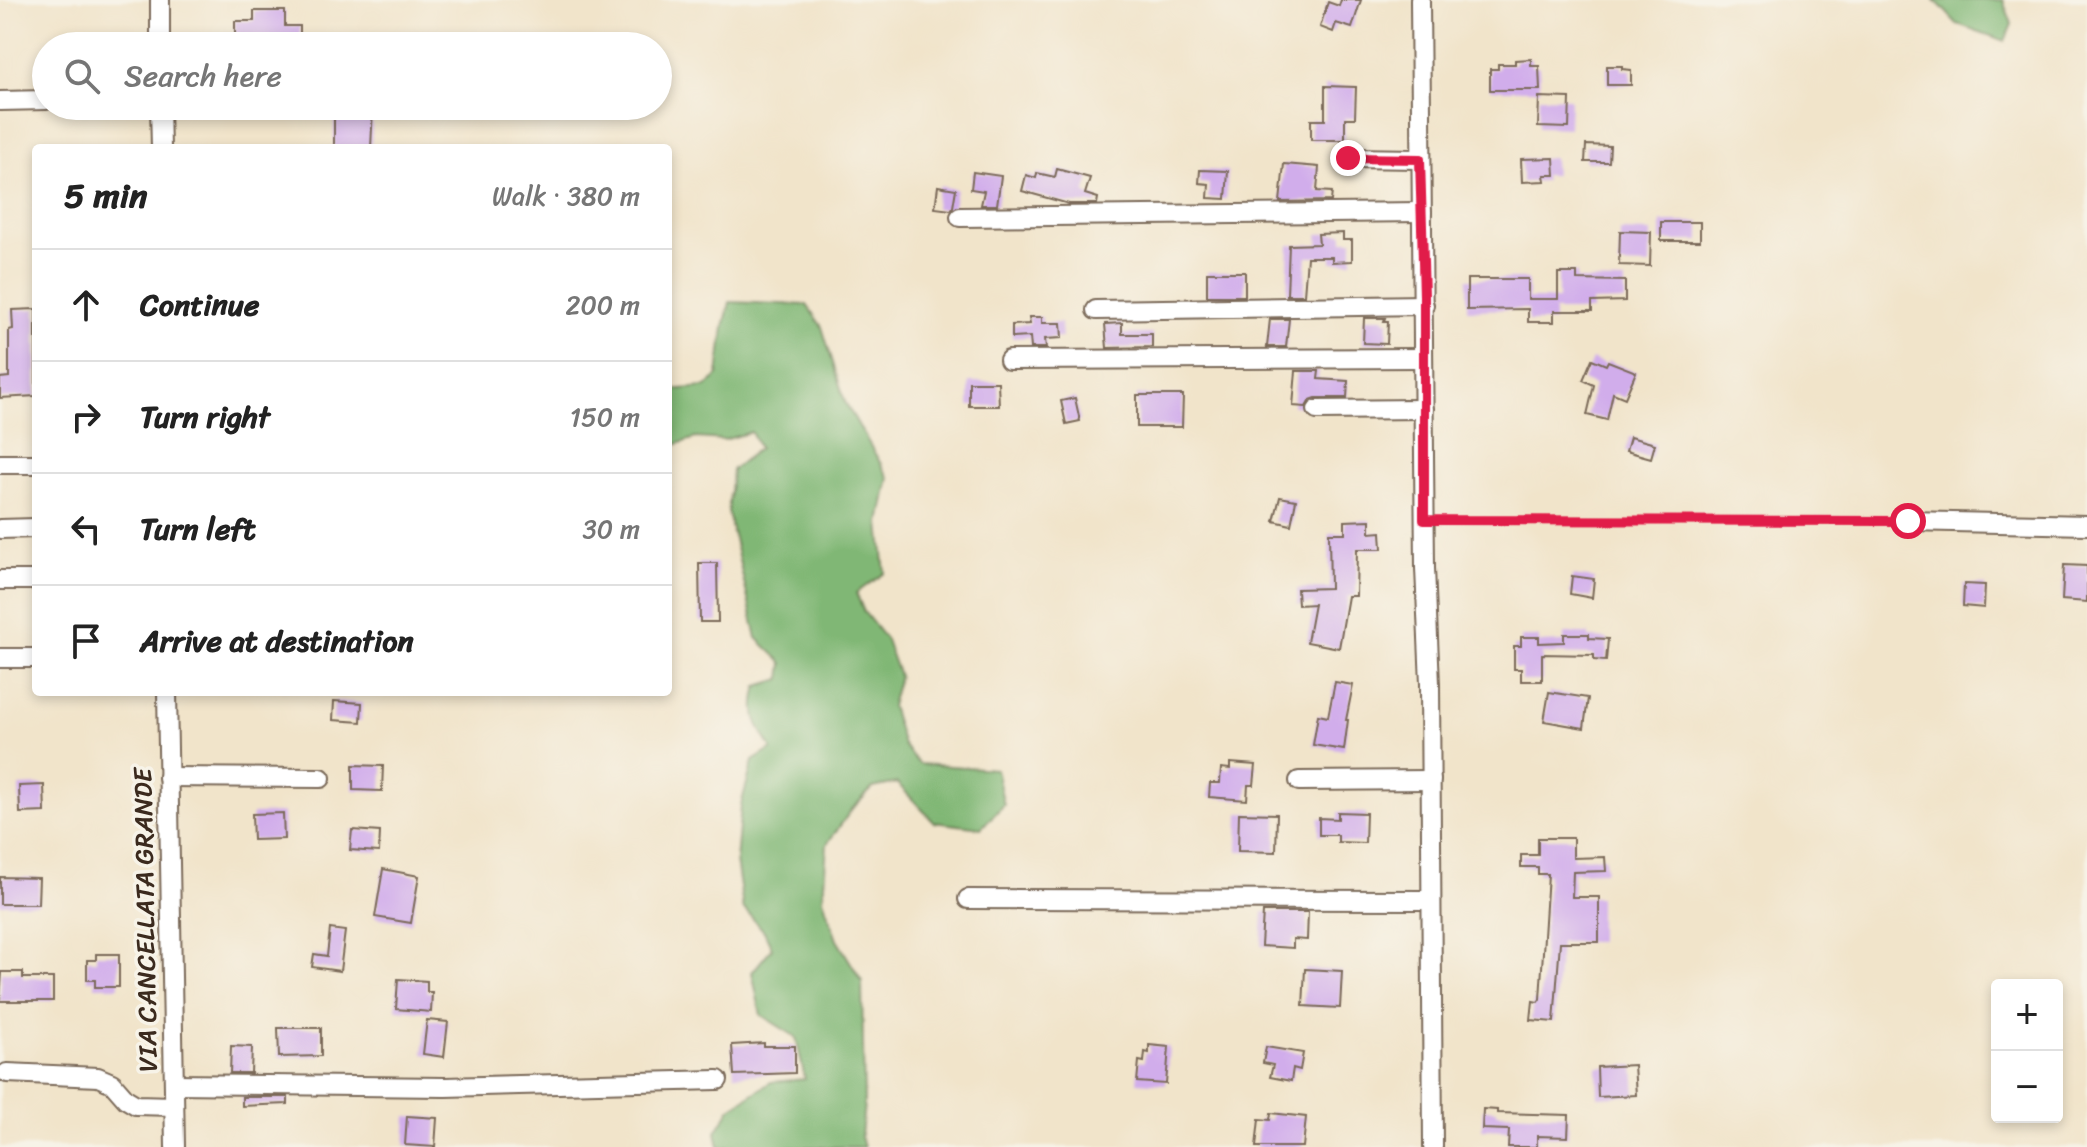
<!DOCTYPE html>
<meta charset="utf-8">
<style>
:root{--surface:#fff;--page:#f6f6f6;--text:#222;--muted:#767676;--line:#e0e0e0}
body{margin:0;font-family:Sriracha,sans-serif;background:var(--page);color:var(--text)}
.controls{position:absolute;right:24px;bottom:24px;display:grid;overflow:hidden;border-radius:8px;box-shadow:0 4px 12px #0003}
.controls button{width:72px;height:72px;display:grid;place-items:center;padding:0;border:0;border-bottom:2px solid var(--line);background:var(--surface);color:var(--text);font:40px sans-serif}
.stop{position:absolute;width:24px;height:24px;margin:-18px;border:6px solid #e11d48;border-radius:50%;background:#fff}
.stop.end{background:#e11d48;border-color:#fff;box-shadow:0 2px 8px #0008}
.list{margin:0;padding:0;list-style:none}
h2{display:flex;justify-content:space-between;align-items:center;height:104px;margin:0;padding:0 32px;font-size:34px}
h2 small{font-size:26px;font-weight:400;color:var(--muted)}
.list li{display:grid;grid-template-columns:52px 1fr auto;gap:24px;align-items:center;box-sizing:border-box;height:112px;padding:0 32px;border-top:2px solid var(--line)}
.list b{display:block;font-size:30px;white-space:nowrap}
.list em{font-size:26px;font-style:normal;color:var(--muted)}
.icon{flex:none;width:44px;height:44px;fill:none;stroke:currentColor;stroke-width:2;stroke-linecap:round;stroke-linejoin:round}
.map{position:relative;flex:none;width:2087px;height:1147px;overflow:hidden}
.search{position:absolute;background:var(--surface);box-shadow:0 4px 12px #0003;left:32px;top:32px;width:640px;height:88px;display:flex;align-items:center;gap:20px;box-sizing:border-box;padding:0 28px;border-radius:44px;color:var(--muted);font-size:30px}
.panel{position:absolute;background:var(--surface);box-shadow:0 4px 12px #0003;left:32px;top:144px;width:640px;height:552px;border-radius:8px}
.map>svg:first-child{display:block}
</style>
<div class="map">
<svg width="2087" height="1147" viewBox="0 0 2087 1147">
<rect width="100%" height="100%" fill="#f7f3e8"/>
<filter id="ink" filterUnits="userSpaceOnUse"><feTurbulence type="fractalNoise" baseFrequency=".0125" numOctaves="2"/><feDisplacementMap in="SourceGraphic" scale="16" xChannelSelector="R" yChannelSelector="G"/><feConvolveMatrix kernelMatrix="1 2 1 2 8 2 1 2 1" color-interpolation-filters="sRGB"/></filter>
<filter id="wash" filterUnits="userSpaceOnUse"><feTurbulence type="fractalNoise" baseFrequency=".006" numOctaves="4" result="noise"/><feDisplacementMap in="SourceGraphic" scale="32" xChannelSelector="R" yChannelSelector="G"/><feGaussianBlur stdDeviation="1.8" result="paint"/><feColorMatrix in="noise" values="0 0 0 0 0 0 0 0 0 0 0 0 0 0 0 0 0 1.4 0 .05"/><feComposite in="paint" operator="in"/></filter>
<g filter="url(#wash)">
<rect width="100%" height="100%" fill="#f1e4ca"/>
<g fill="#80b774" stroke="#5e7049" stroke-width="2">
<polygon points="1935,0 2003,0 2012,24 2005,41 1957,24"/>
<path d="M730 302 807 305 822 327 845 402 889 478 880 523 885 573 856 593 864 612 886 640 899 676 891 706 903 745 919 764 996 769 1004 805 981 828 934 822 897 783 873 788 852 809 827 844 823 899 837 940 862 981 864 1103 861 1137 864 1147H719L716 1132 731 1108 771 1082 805 1079 796 1037 761 1015 752 972 772 948 764 931 743 908 736 861 741 805 753 761 772 749C757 725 750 715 758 686L781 679 783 663 757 638 728 513 732 470 759 448 751 432 724 440 696 438 668 447V390L706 387 718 375 724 327Z"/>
</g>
<g id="blocks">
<g fill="#d1adeb">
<polygon points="1341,0 1361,0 1352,28 1336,23 1333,32 1320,27 1328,2 1339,6"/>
<polygon points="254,11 285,11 285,26 300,26 300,42 235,41 235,21 254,21"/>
<polygon points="1531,59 1531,66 1539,66 1540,90 1490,90 1490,69 1498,69 1498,64 1515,64 1515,60"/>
<polygon points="1607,66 1622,66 1622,69 1631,70 1631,85 1607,85"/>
<polygon points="1325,86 1356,87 1355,118 1345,118 1345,140 1311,140 1311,120 1325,120"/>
<polygon points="1539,97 1570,98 1569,128 1538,127"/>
<polygon points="359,106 373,106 371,148 334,148 334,108 358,109"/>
<polygon points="1586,145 1610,146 1609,162 1585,162"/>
<polygon points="1554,158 1555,175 1544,175 1545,181 1522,182 1521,159"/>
<polygon points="1284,164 1319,167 1317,191 1332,192 1331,201 1280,202"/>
<polygon points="1057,169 1090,178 1085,194 1098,198 1097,204 1069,204 1022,191 1026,175 1036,178 1037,173 1055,177"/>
<polygon points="1200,170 1228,171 1226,199 1208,198 1209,184 1199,183"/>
<polygon points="973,172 1001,176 997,205 981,205 984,191 971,189"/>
<polygon points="938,186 956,189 953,207 951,210 935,208"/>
<rect x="1661" y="222" width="39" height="19"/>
<polygon points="1620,231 1651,232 1650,266 1619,265"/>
<polygon points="1343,233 1343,240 1352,240 1352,261 1332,262 1332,257 1307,257 1304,295 1287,295 1289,245 1319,244 1318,234"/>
<rect x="1207" y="272" width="38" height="24"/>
<polygon points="1558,273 1577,273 1577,280 1625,281 1625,301 1592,302 1592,311 1554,311 1554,322 1528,322 1528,309 1467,310 1467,279 1528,279 1528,299 1558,299"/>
<polygon points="36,309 36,396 0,398 0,378 9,377 9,330 13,329 12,310"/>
<polygon points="1029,317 1042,317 1042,323 1061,323 1062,338 1045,339 1046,348 1031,348 1030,337 1012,338 1012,325 1030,324"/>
<polygon points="1364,318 1385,318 1384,321 1388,321 1387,344 1363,343"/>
<polygon points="1270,319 1289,319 1286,347 1267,347"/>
<polygon points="1122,323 1122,334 1152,334 1152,347 1107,348 1105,324"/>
<polygon points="1592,359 1606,365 1608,361 1636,372 1625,398 1613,393 1607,420 1587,415 1594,385 1583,380"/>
<polygon points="1296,371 1319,371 1318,379 1348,381 1347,398 1316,398 1310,400 1306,407 1293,406"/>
<polygon points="969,382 998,382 999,406 969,406"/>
<polygon points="1137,395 1183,395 1182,427 1137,427"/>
<polygon points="1075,398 1080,421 1066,424 1061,401"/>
<polygon points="1630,437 1655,444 1651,458 1626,451"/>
<polygon points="1280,497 1296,500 1291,525 1274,521"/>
<polygon points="1370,520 1370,533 1381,532 1382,549 1357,549 1356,596 1348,596 1339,648 1307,642 1314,604 1298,605 1297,589 1330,588 1329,533 1345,533 1345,521"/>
<polygon points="699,563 717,563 718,622 700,622"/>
<polygon points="2064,565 2087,566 2087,602 2062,600"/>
<polygon points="1572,576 1594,579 1592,598 1570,594"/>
<polygon points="1964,584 1985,585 1984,608 1963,606"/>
<polygon points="1564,634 1589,634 1589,638 1608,639 1606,661 1594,660 1594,655 1542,654 1542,681 1521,681 1521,669 1514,669 1514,646 1521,646 1521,637 1539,637 1539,643 1564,642"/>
<polygon points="1335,682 1353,685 1346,720 1348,720 1344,750 1313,745 1318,715 1328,717"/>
<polygon points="1549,692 1588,698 1584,728 1544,721"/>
<polygon points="334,701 362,703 361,722 333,720"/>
<polygon points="1230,763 1256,765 1254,785 1248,785 1247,800 1209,797 1210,783 1220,783 1221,768 1230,769"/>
<polygon points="353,765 383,766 382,791 353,790"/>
<polygon points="44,785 45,812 20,813 19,786"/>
<polygon points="1338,812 1366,813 1365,843 1338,842 1338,835 1319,835 1319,818 1338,819"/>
<polygon points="283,813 284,839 253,840 252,814"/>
<polygon points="1239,813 1277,814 1276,852 1238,851"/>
<polygon points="352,830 380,832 379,852 350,850"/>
<polygon points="1538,838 1573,838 1573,858 1605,857 1606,871 1573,872 1572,897 1599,897 1599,942 1560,942 1554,1022 1531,1020 1533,1001 1538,1002 1540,999 1548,874 1538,874 1538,867 1521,867 1521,855 1538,855"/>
<polygon points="383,869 419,876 411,923 375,917"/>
<polygon points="0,877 39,878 38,904 0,904"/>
<polygon points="1263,912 1308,912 1307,940 1293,939 1293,948 1261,946"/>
<polygon points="330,929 345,931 340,971 312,967 314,954 327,956"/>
<polygon points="96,954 119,954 119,987 95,987 95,980 87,980 87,960 96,960"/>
<polygon points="1305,969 1342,971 1340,1008 1303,1006"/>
<polygon points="2,972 23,972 23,978 53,978 53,1001 0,1001"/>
<polygon points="398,979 427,981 427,992 432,992 431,1012 396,1009"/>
<polygon points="427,1020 448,1022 444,1057 423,1054"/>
<polygon points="278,1028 321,1028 321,1056 279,1057"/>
<polygon points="764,1043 764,1046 795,1046 795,1073 734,1075 732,1045"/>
<polygon points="1149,1045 1169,1047 1166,1084 1137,1082 1139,1061 1144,1062 1145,1052 1149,1053"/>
<polygon points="231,1046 252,1047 251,1073 230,1073"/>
<polygon points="1266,1047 1303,1053 1300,1070 1293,1068 1291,1081 1270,1077 1273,1065 1263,1063"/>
<polygon points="1634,1065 1636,1095 1598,1097 1597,1067"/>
<polygon points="242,1097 288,1097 288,1104 242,1106"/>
<polygon points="1483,1109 1497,1110 1497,1113 1569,1115 1568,1137 1537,1136 1537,1147 1508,1147 1509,1130 1482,1129"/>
<polygon points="1271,1113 1306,1117 1303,1147 1256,1147 1259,1119 1270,1120"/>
<polygon points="407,1116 437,1118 435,1147 405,1145"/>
</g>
</g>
</g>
<g filter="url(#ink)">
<use href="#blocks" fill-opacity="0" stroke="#7b6b5a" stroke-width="2"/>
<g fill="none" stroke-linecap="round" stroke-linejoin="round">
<defs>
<g id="minor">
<polyline points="160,0 160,46"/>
<polyline points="1420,0 1425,568 1430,684 1433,1147"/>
<polyline points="0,101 46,100"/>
<polyline points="160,106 161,148"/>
<polyline points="1348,158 1420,159"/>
<polyline points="960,217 1422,212"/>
<polyline points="1096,310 1424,305"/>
<polyline points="1009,360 1423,358"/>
<polyline points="1317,410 1424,409"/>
<polyline points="0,464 36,464"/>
<polyline points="1908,521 2087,525"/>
<polyline points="0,529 36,528"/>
<polyline points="0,580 36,580"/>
<polyline points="0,658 36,658"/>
<polyline points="167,692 175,1147"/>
<polyline points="168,777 321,778"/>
<polyline points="1299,781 1431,780"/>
<polyline points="968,899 1431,900"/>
<polyline points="7,1073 98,1077 112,1083 126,1099 136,1105 174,1106"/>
<polyline points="174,1084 445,1087 718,1080"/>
</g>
</defs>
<use href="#minor" stroke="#7b6b5a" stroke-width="22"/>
<polyline stroke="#7b6b5a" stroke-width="3" stroke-dasharray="6 6" stroke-linecap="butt" points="1439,520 1892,521"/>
<use href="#minor" stroke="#fff" stroke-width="18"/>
</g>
</g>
<g fill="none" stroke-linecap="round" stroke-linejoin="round" filter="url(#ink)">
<polyline stroke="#e11d48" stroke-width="10" points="1348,158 1420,159 1424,296 1424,520 1908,521"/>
</g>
<g text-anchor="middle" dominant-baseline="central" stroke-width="7" stroke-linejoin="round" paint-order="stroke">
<g font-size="26" fill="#3b2a1e" stroke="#f7f3e8">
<text transform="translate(145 920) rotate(-91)">VIA CANCELLATA GRANDE</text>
</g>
</g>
</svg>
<div class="controls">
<button>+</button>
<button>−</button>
</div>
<div class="stop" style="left:1908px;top:521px"></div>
<div class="stop end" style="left:1348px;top:158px"></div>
<div class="search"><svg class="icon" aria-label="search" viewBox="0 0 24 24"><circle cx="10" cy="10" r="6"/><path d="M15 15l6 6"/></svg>Search here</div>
<section class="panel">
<h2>5 min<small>Walk · 380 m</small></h2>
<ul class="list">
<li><svg class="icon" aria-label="ahead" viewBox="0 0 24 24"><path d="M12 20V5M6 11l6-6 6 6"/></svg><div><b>Continue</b></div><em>200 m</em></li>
<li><svg class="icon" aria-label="right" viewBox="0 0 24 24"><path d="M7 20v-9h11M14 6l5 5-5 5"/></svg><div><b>Turn right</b></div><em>150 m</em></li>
<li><svg class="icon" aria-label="left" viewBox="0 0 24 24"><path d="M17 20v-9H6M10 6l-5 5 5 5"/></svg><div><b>Turn left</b></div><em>30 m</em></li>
<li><svg class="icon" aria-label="arrive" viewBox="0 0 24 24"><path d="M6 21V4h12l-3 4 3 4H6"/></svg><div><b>Arrive at destination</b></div></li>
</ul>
</section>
</div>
